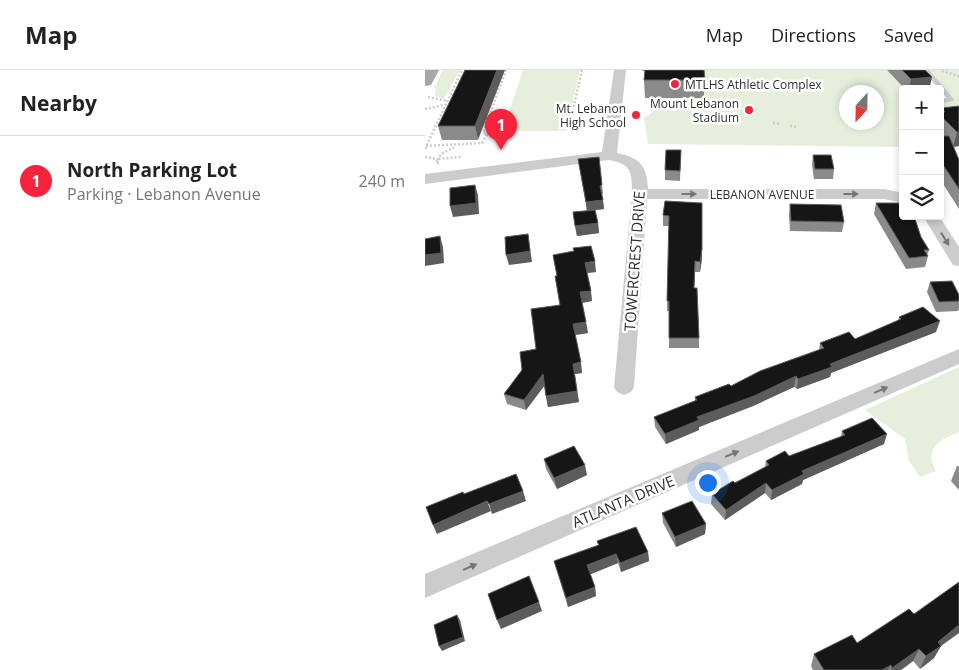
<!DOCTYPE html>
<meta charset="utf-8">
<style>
:root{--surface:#fff;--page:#f2f2f2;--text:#222;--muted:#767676;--line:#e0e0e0;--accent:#f5233b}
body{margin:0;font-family:"Open Sans",sans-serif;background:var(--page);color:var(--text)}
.controls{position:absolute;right:15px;top:15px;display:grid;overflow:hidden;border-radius:5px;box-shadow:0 2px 8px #0003}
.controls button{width:45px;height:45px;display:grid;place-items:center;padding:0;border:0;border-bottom:1px solid var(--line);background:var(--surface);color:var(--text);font:25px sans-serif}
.compass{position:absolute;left:414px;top:15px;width:45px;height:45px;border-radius:50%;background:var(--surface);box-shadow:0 2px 8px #0003;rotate:202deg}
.you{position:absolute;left:282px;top:412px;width:18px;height:18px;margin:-12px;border:4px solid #fff;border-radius:50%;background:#1a73e8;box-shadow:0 0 0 8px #1a73e833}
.badge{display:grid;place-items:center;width:32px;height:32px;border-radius:50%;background:var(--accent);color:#fff;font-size:16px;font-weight:700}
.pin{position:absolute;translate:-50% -41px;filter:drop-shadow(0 1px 2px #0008)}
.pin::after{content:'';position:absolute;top:26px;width:18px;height:15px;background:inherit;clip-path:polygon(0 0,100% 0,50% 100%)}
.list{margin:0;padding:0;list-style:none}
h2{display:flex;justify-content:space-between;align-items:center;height:65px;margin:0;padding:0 20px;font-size:21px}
h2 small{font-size:16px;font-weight:400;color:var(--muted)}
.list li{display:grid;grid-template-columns:32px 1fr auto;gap:15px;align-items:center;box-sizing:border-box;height:90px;padding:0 20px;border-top:1px solid var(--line)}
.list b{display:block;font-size:19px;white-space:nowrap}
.list p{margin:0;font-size:16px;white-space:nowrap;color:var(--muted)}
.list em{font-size:16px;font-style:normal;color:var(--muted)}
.icon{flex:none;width:28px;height:28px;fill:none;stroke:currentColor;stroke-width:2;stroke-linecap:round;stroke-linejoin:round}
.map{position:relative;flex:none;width:534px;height:600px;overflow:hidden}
header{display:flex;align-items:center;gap:30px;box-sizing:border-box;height:70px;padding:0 25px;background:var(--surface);border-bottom:1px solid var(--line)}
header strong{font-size:24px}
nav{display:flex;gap:28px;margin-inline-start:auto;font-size:18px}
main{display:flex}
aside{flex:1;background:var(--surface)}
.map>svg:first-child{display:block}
</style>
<header>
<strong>Map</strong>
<nav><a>Map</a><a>Directions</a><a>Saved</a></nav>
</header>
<main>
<aside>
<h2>Nearby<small></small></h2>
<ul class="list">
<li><span class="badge">1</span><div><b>North Parking Lot</b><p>Parking · Lebanon Avenue</p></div><em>240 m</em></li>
</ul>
</aside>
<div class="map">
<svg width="534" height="600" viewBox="0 0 534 600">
<rect width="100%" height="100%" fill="#fff"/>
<g fill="#e6eedc" fill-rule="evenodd">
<polygon points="18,0 35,0 19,29 10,26 11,18 9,18"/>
<polygon points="98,0 155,0 141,61 78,61"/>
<path d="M278 0H495L503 19H478V77L223 74 219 48 227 43 228 28ZM422 22H452V52H422Z"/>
<polygon points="499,0 534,0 534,76 515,76 515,29 524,31"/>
<path d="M534 297V362C515 370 498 377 511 401L495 407 484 391 480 369 440 340Z"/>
</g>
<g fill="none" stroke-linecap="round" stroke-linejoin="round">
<g stroke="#ccc" stroke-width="2.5" stroke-dasharray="2 2" stroke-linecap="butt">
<polyline points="157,0 145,53 173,53"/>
<polyline points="517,1 534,6"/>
<polyline points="3,27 22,31"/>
<polyline points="0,39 19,35"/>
<polyline points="348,53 355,54"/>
<polyline points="365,56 372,57"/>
<polyline points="62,64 75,63 78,56"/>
<polyline points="1,76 57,73 62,64 58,63 81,0"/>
<polyline points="0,79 37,0"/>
<polyline points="0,87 13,89 16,84 30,77"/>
<polyline points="14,93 11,93 13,89 36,87"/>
</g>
<polygon fill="#ccc" fill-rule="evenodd" points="498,0 504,0 529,29 529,31 515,33 515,29 522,28"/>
<g fill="#ccc" fill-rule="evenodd">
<path d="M189 0H201L192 83C215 88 222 95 223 119H459L478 123V133L459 129H222L209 317 206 322 199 325 192 322 189 317 207 124C207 102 207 94 184 90L0 114V104L177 82Z"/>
<polygon points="498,146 514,146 534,177 534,196 528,195"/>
<polygon points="534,279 534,294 0,528 0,504"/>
</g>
<polygon fill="#a7a7a7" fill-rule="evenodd" points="0,0 14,0 6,15 0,16"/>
</g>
<g fill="#8a8a8a">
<polygon points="40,0 53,70 17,70 13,56"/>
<polygon points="217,0 279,0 279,28 220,28 219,10 220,1 218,1"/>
<polygon points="462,0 500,0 507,7 504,19 480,19"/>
<polygon points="534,36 534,76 528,77 534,90 534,139 515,109 515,66 518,66 515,62 515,42 517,38"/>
<polygon points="256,80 255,111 240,110 240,100"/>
<polygon points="388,85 409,99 408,109 389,109 387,95"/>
<polygon points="174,87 178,124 177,124 179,139 170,140 173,153 174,163 152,166 148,142 162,141 153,89"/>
<polygon points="240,131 277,189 275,202 270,202 269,218 274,268 274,278 244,278 244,241 242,241 242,231 244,156 238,156 238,145"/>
<polygon points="451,133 496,167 504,180 502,185 503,186 500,197 481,199 449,144"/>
<polygon points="365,134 419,152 417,162 365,161 364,145"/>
<polygon points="128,185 171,202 162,203 167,231 157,233 163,263 150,265 157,303 150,304 154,332 123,337 119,316 101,340 82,334 79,324 97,300 111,279 135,235 132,206"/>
<polygon points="505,212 534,225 534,239 533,241 511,242 502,222"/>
<polygon points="474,247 511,262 406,303 405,307 372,319 369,317 328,336 274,357 274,360 241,374 230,357 229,347 270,331 270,327 306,316 394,280 395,273 430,269 473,251"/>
<polygon points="417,361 459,374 378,410 377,414 346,430 340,423 300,450 286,434 287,424 340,397 341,391 364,386 416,367"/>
<polygon points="119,389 162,405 132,419 121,399"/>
<polygon points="532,396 534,396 534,420 526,411"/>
<polygon points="237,443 281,454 280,464 251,477 238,453"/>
<polygon points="172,471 223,482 224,491 196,502 193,493 165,504 170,517 171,526 143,537 129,491 173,475"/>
<polygon points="432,573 516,576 509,588 495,599 488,591 476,600 388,600 386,596 389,584"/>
</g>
<g fill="#5c5c5c">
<polygon points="72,0 80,0 53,70 50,56"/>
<polygon points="507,7 504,19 484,19 486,9"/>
<polygon points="532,62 534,62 534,76 528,77"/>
<polygon points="50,115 53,125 54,144 28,147 25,136"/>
<polygon points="178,130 179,139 162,141 161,132"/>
<polygon points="173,153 174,163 152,166 150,156"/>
<polygon points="103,164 107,192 84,195 81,185"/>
<polygon points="15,166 18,177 19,193 0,196 0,185"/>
<polygon points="277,179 277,189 275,202 275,192"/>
<polygon points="170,191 171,202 161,203 160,193"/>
<polygon points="166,221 167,231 156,233 155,222"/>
<polygon points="515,251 511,262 406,303 405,307 372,319 373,309 405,294"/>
<polygon points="161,252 163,263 150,265 148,254"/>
<polygon points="156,292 157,303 150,304 148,294"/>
<polygon points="118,304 120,315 101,340 99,330"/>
<polygon points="371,306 369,317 328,336 274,357 274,360 241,374 240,364 272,347"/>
<polygon points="152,321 154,332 123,337 121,326"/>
<polygon points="462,364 459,374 378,410 377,414 346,430 347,420 377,401"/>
<polygon points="160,395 162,405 132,419 129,408"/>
<polygon points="341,413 340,423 300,450 301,440"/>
<polygon points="98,421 101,431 67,444 64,434"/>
<polygon points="62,431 66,441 12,464 8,455"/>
<polygon points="281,454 280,464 251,477 250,467"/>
<polygon points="223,482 224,491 196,502 195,493"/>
<polygon points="191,484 193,493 164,505 162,495"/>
<polygon points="170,517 171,526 143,537 141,528"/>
<polygon points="114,532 117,541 76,559 72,550"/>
<polygon points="32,545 35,550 40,571 17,581 14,576"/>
<polygon points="534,555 534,563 516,576 509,588 495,599 501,586 513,572"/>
<polygon points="494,579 488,591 476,600 466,600 467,598"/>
<polygon points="466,595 463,600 457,600"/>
</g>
<g fill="#161616" stroke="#5c5c5c">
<polygon points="40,0 72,0 50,56 13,56"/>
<polygon points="220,0 279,0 280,10 219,10"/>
<polygon points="477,0 500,0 507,7 486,9"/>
<polygon points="534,36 534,62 532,62 515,45 515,42 520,42 517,38"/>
<polygon points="515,66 524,66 534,90 534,119 515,90"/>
<polygon points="241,80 256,80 255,101 240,100"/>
<polygon points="388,85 406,85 409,99 390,99"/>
<polygon points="174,87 177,115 175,116 178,130 161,132 153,89"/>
<polygon points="50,115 51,133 25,136 25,118"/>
<polygon points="240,131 277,133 277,179 275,192 270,191 269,218 272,218 274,268 244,268 244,231 242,231 244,146 238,145"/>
<polygon points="451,133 478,133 478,146 489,146 496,167 504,180 499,180 503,186 484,188"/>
<polygon points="365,134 416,135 419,152 366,151"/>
<polygon points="170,140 173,153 150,156 148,142"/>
<polygon points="103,164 105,181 81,185 80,167"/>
<polygon points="15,166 16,183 0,185 0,169"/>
<polygon points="166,176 170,191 160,193 166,221 155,222 161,252 148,254 156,292 148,294 152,321 121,326 118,304 99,330 79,324 97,300 95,282 111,279 106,239 135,235 130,206 132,206 128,185 149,181 148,178"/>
<polygon points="527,211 534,225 534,231 514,232 505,212"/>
<polygon points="498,237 515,251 405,294 407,297 373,309 371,306 329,326 272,347 274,350 240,364 229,347 272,330 270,327 304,314 306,316 335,301 399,278 395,273 424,262 430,269 476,249 474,247"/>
<polygon points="447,348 462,364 377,401 379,404 347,420 341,413 301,440 287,424 308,411 310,413 344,395 341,391 360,381 364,386 420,365 417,361"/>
<polygon points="149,376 160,395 129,408 119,389"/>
<polygon points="91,404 98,421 64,434 62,431 8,455 1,437 38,422 39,424"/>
<polygon points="267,431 281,454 250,467 237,443"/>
<polygon points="211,457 223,482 195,493 191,484 162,495 170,517 141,528 129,491 174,475 172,471"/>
<polygon points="104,506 114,532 72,550 63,524"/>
<polygon points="534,512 534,555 513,572 516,576 501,586 494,579 467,598 466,595 457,600 399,600 389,584 427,565 432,573 484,539 489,544"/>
<polygon points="32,545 38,567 14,576 9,555"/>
</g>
<defs><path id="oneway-solid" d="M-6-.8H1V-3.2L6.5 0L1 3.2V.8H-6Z" transform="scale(1.25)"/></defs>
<g fill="#767676">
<use href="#oneway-solid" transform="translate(264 124)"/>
<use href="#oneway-solid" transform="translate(426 124)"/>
<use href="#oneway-solid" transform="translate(520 169) rotate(58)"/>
<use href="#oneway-solid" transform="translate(456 320) rotate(-23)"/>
<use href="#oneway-solid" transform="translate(307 384) rotate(-23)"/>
<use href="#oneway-solid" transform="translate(45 497) rotate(-23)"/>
</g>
<g fill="#f5233b" stroke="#fff" stroke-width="2">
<circle cx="250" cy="14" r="5"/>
<circle cx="324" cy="40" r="5"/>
<circle cx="211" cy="45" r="5"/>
</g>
<g text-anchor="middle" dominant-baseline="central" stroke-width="5" stroke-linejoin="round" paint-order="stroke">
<g font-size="12" fill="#2f2f2f" stroke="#fff" text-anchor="end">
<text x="260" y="14" text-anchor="start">MTLHS Athletic Complex</text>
<text x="314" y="33">Mount Lebanon<tspan x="314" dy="14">Stadium</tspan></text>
<text x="201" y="38">Mt. Lebanon<tspan x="201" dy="14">High School</tspan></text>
</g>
<g font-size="12" fill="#2f2f2f" stroke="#fff">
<text x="337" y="124">LEBANON AVENUE</text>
</g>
<g font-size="15" fill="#2f2f2f" stroke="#fff">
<text transform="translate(209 191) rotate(-86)">TOWERCREST DRIVE</text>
<text transform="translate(198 431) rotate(-23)">ATLANTA DRIVE</text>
</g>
</g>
</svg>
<div class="controls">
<button>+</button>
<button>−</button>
<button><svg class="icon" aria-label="layers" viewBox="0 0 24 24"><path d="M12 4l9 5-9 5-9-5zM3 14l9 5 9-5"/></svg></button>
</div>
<svg class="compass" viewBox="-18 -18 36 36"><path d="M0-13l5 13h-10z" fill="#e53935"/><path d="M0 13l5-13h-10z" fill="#767676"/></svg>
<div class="you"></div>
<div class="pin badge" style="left:76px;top:80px">1</div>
</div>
</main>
